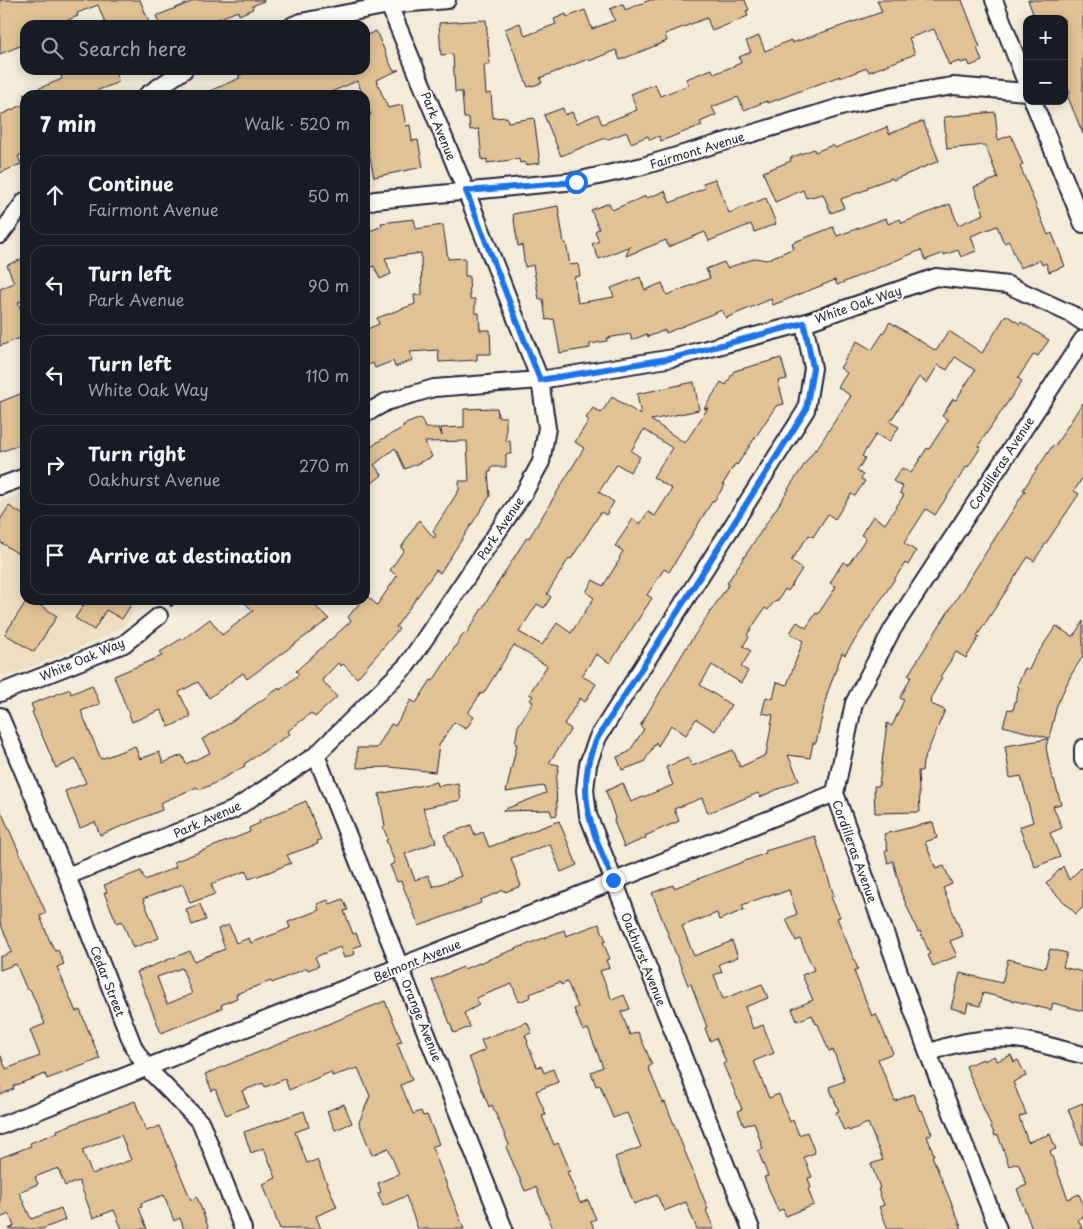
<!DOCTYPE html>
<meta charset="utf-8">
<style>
:root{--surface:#171b24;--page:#20242c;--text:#f1f3f6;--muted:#9ea1a6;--line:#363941}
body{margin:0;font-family:"Playpen Sans",sans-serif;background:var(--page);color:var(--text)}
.controls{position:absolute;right:15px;top:15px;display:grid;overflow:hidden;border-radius:10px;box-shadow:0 2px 12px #0003}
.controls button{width:45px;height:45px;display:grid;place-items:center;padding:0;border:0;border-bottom:1px solid var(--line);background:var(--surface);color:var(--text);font:25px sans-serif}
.stop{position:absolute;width:15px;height:15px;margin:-11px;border:4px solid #1a73e8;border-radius:50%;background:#fff}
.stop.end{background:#1a73e8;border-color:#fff;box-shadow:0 1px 5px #0008}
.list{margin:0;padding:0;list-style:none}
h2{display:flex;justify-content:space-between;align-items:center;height:65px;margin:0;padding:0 20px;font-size:21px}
h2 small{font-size:16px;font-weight:400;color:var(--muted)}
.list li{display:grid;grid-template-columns:32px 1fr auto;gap:15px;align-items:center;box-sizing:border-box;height:80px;margin:0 10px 10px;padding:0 10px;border:1px solid var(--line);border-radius:15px}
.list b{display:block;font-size:19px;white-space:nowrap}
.list p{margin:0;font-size:16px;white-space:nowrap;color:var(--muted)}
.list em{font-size:16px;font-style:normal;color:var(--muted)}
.icon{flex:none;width:28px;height:28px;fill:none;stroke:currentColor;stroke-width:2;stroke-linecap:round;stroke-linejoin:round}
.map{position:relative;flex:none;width:1083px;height:1229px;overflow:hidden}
.search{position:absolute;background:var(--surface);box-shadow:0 2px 12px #0003;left:20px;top:20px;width:350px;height:55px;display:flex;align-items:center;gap:12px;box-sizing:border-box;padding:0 18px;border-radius:15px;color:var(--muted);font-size:19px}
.panel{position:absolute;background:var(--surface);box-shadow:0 2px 12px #0003;left:20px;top:90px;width:350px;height:515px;border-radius:15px}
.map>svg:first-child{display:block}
</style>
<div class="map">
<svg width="1083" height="1229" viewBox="0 0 1083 1229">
<rect width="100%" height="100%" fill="#f4ebd9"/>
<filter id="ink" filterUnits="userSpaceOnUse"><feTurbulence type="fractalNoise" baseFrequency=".02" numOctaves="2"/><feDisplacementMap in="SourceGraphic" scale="10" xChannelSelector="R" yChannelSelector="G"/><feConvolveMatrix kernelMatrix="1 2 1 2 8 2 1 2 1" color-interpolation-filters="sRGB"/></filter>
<g filter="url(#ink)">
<polygon fill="#eedfc4" points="25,492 25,600 139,600 129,620 122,628 78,648 8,676 1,674 0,671 0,502"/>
<g fill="#e0c294" stroke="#22223b" fill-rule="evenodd">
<polygon points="0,0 140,0 150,25 106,25 98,5 77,13 78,16 55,25 25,25 25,44 0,54"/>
<polygon points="196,0 264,0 264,1 252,6 253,9 239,15 238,11 202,25 160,25 156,16"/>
<polygon points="650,0 745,0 749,10 746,11 748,16 712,31 707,18 665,34 667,41 620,60 616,50 589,61 588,59 558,71 540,78 542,83 528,87 505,29 520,23 525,36 556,24 554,19 566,14 567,17 585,10 592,29 615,20 610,9 623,4 625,10"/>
<polygon points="877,0 962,0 980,47 977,48 982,61 970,66 968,61 961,63 960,61 949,65 934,29 909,38 915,54 869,72 867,68 840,78 840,76 768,103 767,101 744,110 738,97 712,107 716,115 700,122 702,125 661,141 659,136 650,140 648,136 631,143 627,132 606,140 605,138 561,156 544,115 563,108 565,115 572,112 577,123 598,114 602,124 637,110 631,94 655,84 660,96 689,85 686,79 712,69 714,74 741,63 739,57 751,52 746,41 759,36 765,51 791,40 792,43 882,12"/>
<polygon points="1028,0 1083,0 1083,134 1067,95 1070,93 1064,78 1064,19 1035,19"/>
<polygon points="486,20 490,65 484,65 486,94 491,93 493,118 507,117 508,122 534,118 540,163 525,165 525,162 520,163 519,159 487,163 487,159 482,160 479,129 470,130 469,118 464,118 462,92 455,92 453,54 441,55 439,23"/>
<polygon points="376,31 393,70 399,70 376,80 388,108 402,105 406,126 410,125 412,141 418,140 423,167 374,177 365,133 365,116 371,115 365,100 365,95 363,95 357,81 324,95 200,95 240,78 238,76 253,70 365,70 365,36"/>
<polygon points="74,70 114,70 119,82 86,95 23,95 62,79 61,75"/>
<polygon points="25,104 25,153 18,156 21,164 0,173 0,115"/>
<polygon points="995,112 998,140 1011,135 1023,165 1020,166 1037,208 1048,235 1052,233 1065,266 1049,272 1046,263 1042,265 1040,260 1020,268 1009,241 1004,243 997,226 971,236 976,251 961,257 958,250 944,255 944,253 925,260 921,250 837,285 835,280 773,305 771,299 726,318 722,310 666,333 665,330 648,337 647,334 632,340 630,334 607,338 607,341 590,344 590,348 560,353 554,319 546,320 543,299 539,299 533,265 525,267 522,245 518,246 513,214 558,206 564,243 566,243 570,265 578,264 580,276 574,277 578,303 614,297 611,288 640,277 645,290 662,283 667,295 710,278 706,269 724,262 727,268 756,258 766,260 794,248 792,243 833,227 837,236 886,218 888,224 900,219 902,223 950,204 958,225 984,214 974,187 998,178 985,145 947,149 944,117"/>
<polygon points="923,121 939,161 893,180 892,178 867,187 868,189 841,199 844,208 831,213 823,194 806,198 803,190 775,202 763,172 791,161 790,158 814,149 815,152 833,145 835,148 887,127 889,134"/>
<polygon points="715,179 729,213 766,198 776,224 754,232 751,224 709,241 705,232 668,247 666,240 626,256 630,246 599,259 592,244 599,241 595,231 599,229 591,210 609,203 612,210 646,196 647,198 665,191 670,203 705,188 703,183"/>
<polygon points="414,219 416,229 443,225 448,259 465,258 465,276 469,276 470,299 475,299 475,313 479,313 480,330 490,330 491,354 477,354 477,360 439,362 438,350 410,352 413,360 395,367 393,361 375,368 373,363 365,366 365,330 379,324 377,318 415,304 414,295 422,295 421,253 385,258 391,274 380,279 374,266 365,270 365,233 382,226 381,223"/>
<polygon points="25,258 25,308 21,301 18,302 25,320 25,336 0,346 0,289 14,283 7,265"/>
<polygon points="1006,315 1020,324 1021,322 1049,340 1038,356 1034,354 1018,378 1022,381 978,446 981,447 968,467 967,466 935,515 926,509 904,543 916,551 908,565 905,563 845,655 842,653 827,694 816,743 813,743 810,758 788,755 799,780 760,797 758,793 708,813 702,798 674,809 679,821 645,836 646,838 624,847 614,821 615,818 606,791 623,783 631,802 673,785 666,767 688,758 692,766 733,750 740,767 766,755 773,715 762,713 766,697 773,699 777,682 787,685 803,641 790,633 797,622 806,628 816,613 818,614 836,587 830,583 843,562 848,565 866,538 861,535 873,516 885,524 904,495 900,493 903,487 893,481 902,468 911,473 927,448 929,449 948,420 942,416 953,399 956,400 975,370 955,357 947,370 938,365 927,383 919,377 890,422 899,427 889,442 876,434 862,456 865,458 857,471 863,475 861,479 865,481 855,496 851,494 835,519 828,514 813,537 809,535 791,561 802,569 788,591 785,589 777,602 776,601 772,604 768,610 765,608 747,635 749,637 743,646 751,651 741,667 748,671 741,683 712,665 700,685 731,705 715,731 696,719 686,735 671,725 658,746 656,742 644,762 622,770 617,757 629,752 644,729 640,726 686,648 729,584 727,583 789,489 788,489 796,477 815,449 816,450 851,396 838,387 847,373 840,368 857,341 872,350 890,322 936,351 949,331 982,353"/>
<path d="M781 358 787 379 778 381 784 404 776 406 737 465 735 464 723 484 725 485 714 501 713 500 669 572 664 569 647 595 652 598 610 663 596 654 582 676 596 684 585 702 580 698 564 724 571 729 549 763 559 765 556 780 557 815 552 816 550 810 503 811V810L546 793 544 786 506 792 517 744H515L518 726 533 702 530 700 533 696 529 694 547 666 514 645 483 694 481 693 468 713 474 717 466 729 454 722 439 745 435 772 390 767 357 768V748H377L391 724 395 726 411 700 416 703 431 680 433 681 464 633 466 634 527 537 529 538 584 448 575 442 589 420 586 418 593 408 601 413 612 397 641 415 637 394 694 382 699 410 651 420 685 443 708 408 704 409 721 382 726 385 734 371ZM645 430 672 448 653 477 672 489 655 516 648 512 640 524 633 519 615 546 623 551 619 558 620 559 603 586 593 580 586 592 594 598 571 633 557 623 542 645 519 632 537 604 544 608 551 597 547 594 569 558 571 559 601 512 606 515 614 502 599 492 617 464 630 472 640 457 631 451 643 431Z"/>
<polygon points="25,392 25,443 0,452 0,402"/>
<polygon points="1083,402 1083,477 1074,491 1079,494 1034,561 1028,557 977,636 979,637 966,658 956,652 940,677 942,678 930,699 932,701 931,704 945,710 923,762 922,771 918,771 920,812 875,813 874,786 879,786 887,723 892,726 904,700 900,698 911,677 908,675 1025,491 1023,490 1053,445 1055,446"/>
<polygon points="497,408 498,417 506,417 506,441 510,441 511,454 506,454 506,467 491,467 491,472 488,472 490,496 440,573 436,570 396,627 399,629 357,678 343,664 341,666 338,663 322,680 337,697 315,717 311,713 288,731 290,734 244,764 245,766 211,785 199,790 197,787 160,803 162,810 100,835 95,822 80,828 65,791 86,783 76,759 56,768 32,712 34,711 31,704 70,689 71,694 92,685 100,704 81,711 101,759 135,746 140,759 159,752 163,763 182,755 186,764 210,753 202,739 219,730 279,688 280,690 299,674 296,671 351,621 348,617 362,600 365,600 366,595 377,605 397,576 390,570 404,550 401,548 419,520 434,538 436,536 433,531 459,490 459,481 469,481 467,441 425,442 432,457 405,469 395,448 374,465 382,475 365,489 365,452 379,441 404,427 403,425 421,418 425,428 439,428 442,436 441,428 464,427 464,409"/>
<polygon points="9,506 25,516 25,558 0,542 0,520"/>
<polygon points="27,600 32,600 57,616 34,652 5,634"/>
<polygon points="87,600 134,600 122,619 106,610 94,630 75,618"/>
<polygon points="242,600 309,600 329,619 247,679 243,673 209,698 198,682 179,692 191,717 169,727 161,710 132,722 114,676 162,656 160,652 181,639 182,640 210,619 222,635 253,611"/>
<polygon points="1083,621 1083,656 1071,675 1057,705 1049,738 1003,726 1008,709 1013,710 1019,687 1017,686 1025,668 1029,670 1034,659 1056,626 1073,637"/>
<polygon points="1048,739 1046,747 1052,779 1054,779 1061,804 1053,806 1062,828 1050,833 1060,857 1035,867 1019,827 1033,822 1021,776 1010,778 1005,746"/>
<polygon points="437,782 438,786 458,783 461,800 423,808 436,842 405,854 415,880 428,875 433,887 461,876 444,835 471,825 475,835 483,832 489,847 559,821 577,865 561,872 550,844 511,858 521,886 505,892 504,890 480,900 481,903 419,926 401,881 397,882 390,865 395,863 386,840 388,839 383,827 385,826 379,794"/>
<polygon points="306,801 321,840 317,841 318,844 287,855 291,863 269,872 249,879 246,871 211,884 215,894 190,903 183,884 143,899 159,938 133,948 122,921 117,923 104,893 107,892 104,885 141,871 145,880 176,867 174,862 250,832 249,828 260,823 259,821"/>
<polygon points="0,809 46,913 40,916 49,939 55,951 58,950 64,964 57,967 76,1012 80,1010 100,1059 47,1079 45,1074 13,1086 14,1089 0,1095 0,1056 1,1056 6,1069 40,1056 30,1030 45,1024 30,989 27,990 16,964 0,970 0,957 12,952 0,922"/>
<polygon points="933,822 937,838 925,842 936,869 944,866 952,884 943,888 963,936 950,941 957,956 933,966 928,955 930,954 920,931 918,932 900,890 901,890 893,861 888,863 885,851 888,850 884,834"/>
<polygon points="815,836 834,896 831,897 840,917 837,918 858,969 854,971 872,1016 876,1014 893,1053 878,1059 895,1101 913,1094 920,1111 922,1110 932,1134 927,1136 934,1155 932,1156 962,1229 888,1229 879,1207 884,1205 878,1189 880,1188 871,1164 883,1160 868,1123 849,1131 848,1129 844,1131 836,1112 839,1111 829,1087 845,1081 833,1050 829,1051 818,1024 816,1024 812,1015 797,1021 792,1009 813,1000 802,975 814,970 800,939 796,941 786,919 797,914 789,890 775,895 775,893 742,905 744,910 719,920 717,913 682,926 694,956 732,941 738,957 719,964 722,972 714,975 723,999 762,984 768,998 745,1007 753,1029 763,1025 774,1053 754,1061 769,1098 779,1094 790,1122 793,1120 799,1135 807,1132 815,1153 804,1157 812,1177 808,1178 811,1188 808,1189 814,1205 786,1216 783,1209 778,1211 764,1177 768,1176 758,1151 763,1149 754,1122 744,1126 738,1111 742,1109 723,1064 726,1062 716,1038 710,1041 705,1028 707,1027 691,984 688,985 652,893 673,885 674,888 766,853 765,851"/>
<polygon points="1063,866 1069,880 1083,866 1083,907 1076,914 1046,884"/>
<path d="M343 899 348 910 344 911 353 934 356 933 361 945 353 948 355 954 344 958 340 947 315 957 319 966 308 970 307 968 272 983 271 981 236 994 237 998 221 1005 222 1008 161 1033 137 972 190 951 194 961 225 949 218 929 229 925 236 943 249 938 251 943 290 928 288 922 319 910 317 904 328 900 330 904ZM182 968 192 994 167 1004 157 977Z"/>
<polygon points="200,904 206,920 192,925 186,909"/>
<polygon points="599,924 606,941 603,942 610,959 606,960 609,968 600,971 612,1000 624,995 630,1009 621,1012 630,1035 638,1032 646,1050 652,1065 648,1067 663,1103 665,1102 708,1209 706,1210 714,1229 697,1229 686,1202 664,1211 657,1195 634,1204 615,1157 641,1147 627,1113 613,1118 600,1085 596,1086 591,1072 603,1067 588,1029 583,1031 574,1009 578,1007 567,982 561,985 560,982 530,994 531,997 519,1002 512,984 476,998 479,1005 464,1013 470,1027 454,1033 432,980 463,967 464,969 564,930 566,936"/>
<polygon points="1050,949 1067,953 1063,967 1083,972 1083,1011 1053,1003 1051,1010 983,993 980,1006 968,1003 966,1012 951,1008 960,973 1002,983 1008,959 1045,968"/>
<polygon points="385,1001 402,1042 397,1043 412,1080 401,1085 413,1114 421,1111 423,1116 427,1115 439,1144 432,1147 464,1229 418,1229 406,1196 383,1206 378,1193 381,1192 378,1183 399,1174 388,1148 372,1155 359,1122 370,1096 358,1068 332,1076 331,1072 289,1090 285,1079 265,1087 263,1083 242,1091 248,1106 226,1115 215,1089 212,1091 205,1074"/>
<polygon points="527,1022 532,1033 525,1035 528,1042 527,1043 537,1067 541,1066 544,1073 553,1069 558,1082 536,1091 546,1115 542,1116 554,1145 558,1143 561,1149 570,1171 567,1172 580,1203 588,1200 596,1219 591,1221 594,1229 553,1229 536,1187 525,1191 506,1147 509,1145 492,1105 489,1107 469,1057 485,1050 481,1040"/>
<polygon points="1011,1055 1014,1062 1018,1060 1026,1076 1013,1082 1026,1114 1019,1117 1028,1142 1050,1134 1056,1149 1050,1151 1068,1199 1079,1194 1083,1204 1083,1217 1078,1219 1082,1229 1032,1229 1017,1189 1027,1185 1018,1163 1009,1166 998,1135 995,1136 966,1066 983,1059 984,1061 994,1056 997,1061"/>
<path d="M135 1101 146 1131 160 1126 191 1200 197 1197 209 1229H184L180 1218 174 1221 164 1195 141 1203 142 1207 139 1208 147 1229H122L114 1210 93 1218 79 1181 65 1186 58 1168 35 1177 38 1184 19 1192 31 1219 61 1208 65 1220 42 1229H9L14 1226 9 1214 0 1218V1158L31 1146 30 1143 58 1132 57 1130ZM121 1135 131 1160 92 1174 82 1150Z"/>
<polygon points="1083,1103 1083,1145 1082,1145 1068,1109"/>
<polygon points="344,1104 352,1123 335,1130 327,1111"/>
<polygon points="304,1111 309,1127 295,1132 307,1163 317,1160 337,1207 316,1216 321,1229 280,1229 263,1184 276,1178 264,1148 251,1153 244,1132"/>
</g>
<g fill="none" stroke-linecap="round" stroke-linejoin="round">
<defs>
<g id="minor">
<polyline points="994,0 1027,85"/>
<polyline points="293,25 301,22 389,5 447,0"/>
<polyline points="147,95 184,70"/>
<polyline points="1033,101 1083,224"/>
<polyline points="365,203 375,200 576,181 643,166 844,106 890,96 953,86 1027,92"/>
<polyline points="0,235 25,201"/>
<polyline points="365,414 386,402 434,388 540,380 673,358 804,323 936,277 1008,285 1071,314 1083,322"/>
<polyline points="0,486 25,477"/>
<polyline points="0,693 124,644 159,616"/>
<polyline points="0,716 67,876 134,1048 146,1067 201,1123 243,1229"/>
<polyline points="1083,748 1083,760"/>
<polyline points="316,755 504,1229"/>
<polyline points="67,876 233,810 316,755 407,665 524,493 541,462 547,428 540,380 466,191 387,0"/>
<path d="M928 1053C956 1042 985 1037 1015 1039 1035 1041 1062 1050 1083 1055"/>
<polyline points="0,1126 835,793"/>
<polyline points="751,1229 588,815 585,790 588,764 598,737 806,410 813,368 804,323"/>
<polyline points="998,1229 928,1053 835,793 854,703 892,630 1083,339"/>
</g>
</defs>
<use href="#minor" stroke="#22223b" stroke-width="20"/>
<polyline stroke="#22223b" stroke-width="3" stroke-dasharray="5 4" stroke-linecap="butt" points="170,606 177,600"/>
<use href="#minor" stroke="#fdfcf7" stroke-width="16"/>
</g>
</g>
<g fill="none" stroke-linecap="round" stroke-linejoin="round" filter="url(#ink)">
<path stroke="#1a73e8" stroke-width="6" d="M576 182 466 191 540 380 673 358 804 323 813 368 806 410 598 737C594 746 589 756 588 766 580 809 597 842 613 880"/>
</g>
<g text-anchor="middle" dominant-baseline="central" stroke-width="4" stroke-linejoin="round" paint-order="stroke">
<g font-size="12" fill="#22223b" stroke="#fdfcf7">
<text transform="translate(439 126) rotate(68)">Park Avenue</text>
<text transform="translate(697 150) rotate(-17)">Fairmont Avenue</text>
<text transform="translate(858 304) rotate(-19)">White Oak Way</text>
<text transform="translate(1001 463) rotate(-57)">Cordilleras Avenue</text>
<text transform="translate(500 528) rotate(-56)">Park Avenue</text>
<text transform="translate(82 659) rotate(-23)">White Oak Way</text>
<text transform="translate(207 819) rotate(-24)">Park Avenue</text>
<text transform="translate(855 851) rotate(70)">Cordilleras Avenue</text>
<text transform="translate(644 959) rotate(68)">Oakhurst Avenue</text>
<text transform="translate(417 960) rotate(-22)">Belmont Avenue</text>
<text transform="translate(108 981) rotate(69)">Cedar Street</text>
<text transform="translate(422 1020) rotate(68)">Orange Avenue</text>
</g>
</g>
</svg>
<div class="controls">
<button>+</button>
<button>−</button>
</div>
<div class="stop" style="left:576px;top:182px"></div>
<div class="stop end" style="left:613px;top:880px"></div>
<div class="search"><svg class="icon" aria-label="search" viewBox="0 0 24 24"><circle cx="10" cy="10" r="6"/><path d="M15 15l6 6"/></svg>Search here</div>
<section class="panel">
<h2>7 min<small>Walk · 520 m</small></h2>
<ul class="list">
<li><svg class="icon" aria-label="ahead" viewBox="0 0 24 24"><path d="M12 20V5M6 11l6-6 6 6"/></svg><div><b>Continue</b><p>Fairmont Avenue</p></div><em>50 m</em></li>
<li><svg class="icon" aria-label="left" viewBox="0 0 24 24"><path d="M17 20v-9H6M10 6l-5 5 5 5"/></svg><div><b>Turn left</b><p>Park Avenue</p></div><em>90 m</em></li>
<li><svg class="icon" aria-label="left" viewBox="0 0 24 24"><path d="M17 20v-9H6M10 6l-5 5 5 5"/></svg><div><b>Turn left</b><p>White Oak Way</p></div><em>110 m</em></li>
<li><svg class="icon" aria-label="right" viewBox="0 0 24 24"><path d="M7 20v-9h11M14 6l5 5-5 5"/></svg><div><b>Turn right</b><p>Oakhurst Avenue</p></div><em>270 m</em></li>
<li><svg class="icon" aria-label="arrive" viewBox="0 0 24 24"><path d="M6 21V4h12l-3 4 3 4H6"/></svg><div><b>Arrive at destination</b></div></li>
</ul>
</section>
</div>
